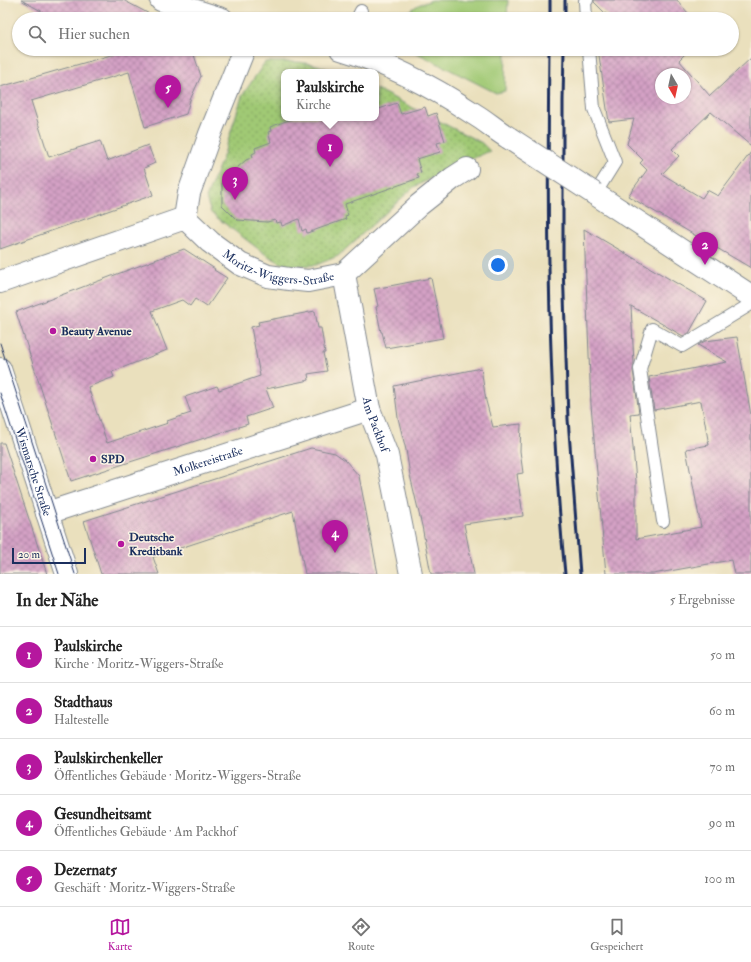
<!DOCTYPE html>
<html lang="de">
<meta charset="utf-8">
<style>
:root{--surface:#fff;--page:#f6f6f6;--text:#222;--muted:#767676;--line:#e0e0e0;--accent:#b5179e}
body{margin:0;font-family:"IM FELL Double Pica",serif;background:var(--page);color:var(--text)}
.compass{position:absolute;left:655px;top:68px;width:36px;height:36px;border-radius:50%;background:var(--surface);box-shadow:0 1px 3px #0004;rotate:171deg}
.scale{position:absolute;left:12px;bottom:10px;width:74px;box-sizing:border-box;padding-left:4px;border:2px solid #1b2f5e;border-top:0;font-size:11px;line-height:14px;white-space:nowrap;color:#1b2f5e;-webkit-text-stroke:3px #fcf5e5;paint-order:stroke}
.you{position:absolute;left:498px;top:265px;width:14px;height:14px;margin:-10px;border:3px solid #fff;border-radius:50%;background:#1a73e8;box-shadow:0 0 0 6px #1a73e833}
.badge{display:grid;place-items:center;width:26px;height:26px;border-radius:50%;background:var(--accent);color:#fff;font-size:13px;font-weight:700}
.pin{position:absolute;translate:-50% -33px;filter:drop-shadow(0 1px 2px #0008)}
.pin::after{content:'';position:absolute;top:21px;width:14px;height:12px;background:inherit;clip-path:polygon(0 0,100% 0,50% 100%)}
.popup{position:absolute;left:281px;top:69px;width:98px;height:52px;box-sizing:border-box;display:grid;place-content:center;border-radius:8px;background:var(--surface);filter:drop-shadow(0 1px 3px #0005);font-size:13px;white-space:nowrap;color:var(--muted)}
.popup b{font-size:15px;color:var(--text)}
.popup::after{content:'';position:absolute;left:50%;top:100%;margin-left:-8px;border:8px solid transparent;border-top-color:var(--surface)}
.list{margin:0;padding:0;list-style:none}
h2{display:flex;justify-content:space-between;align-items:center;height:52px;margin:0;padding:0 16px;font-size:17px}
h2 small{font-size:13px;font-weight:400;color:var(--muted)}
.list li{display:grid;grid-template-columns:26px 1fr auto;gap:12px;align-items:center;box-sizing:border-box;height:56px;padding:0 16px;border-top:1px solid var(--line)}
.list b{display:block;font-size:15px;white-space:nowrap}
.list p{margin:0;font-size:13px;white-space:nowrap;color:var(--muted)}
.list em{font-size:13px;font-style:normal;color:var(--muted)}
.icon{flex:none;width:22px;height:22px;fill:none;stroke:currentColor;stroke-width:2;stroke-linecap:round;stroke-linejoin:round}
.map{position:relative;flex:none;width:751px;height:574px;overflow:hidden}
.search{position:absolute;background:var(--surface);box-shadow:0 1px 3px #0004;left:12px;right:12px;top:12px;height:44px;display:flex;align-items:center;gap:10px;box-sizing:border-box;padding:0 14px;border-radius:22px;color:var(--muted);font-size:15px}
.sheet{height:332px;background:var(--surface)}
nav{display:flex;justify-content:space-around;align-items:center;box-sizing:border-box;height:56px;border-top:1px solid var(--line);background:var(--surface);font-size:11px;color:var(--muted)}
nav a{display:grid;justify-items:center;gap:2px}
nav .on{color:var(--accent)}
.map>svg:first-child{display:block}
</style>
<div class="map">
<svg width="751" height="574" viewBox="0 0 751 574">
<defs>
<pattern id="grass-dots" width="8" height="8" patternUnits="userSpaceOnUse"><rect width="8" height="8" fill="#a0c974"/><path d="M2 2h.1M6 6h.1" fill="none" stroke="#82a462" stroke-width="1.8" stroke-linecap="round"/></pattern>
<pattern id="building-cross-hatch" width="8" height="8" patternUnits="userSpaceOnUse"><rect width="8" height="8" fill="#d4a1c5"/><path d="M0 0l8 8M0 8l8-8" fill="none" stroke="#ab84a3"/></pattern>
</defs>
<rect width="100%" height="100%" fill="#fcf5e5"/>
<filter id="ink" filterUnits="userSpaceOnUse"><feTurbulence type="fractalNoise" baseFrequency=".025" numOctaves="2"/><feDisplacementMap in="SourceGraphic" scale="8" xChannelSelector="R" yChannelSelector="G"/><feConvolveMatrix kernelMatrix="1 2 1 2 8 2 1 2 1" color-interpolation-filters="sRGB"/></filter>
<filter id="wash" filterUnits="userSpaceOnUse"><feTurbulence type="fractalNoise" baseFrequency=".012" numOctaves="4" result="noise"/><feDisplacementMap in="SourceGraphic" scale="16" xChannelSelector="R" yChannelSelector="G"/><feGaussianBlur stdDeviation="0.9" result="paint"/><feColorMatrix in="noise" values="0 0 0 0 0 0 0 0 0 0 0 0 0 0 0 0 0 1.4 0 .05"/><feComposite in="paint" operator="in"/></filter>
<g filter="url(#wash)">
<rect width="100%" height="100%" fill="#eae0bd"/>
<polygon fill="url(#grass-dots)" stroke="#5e7c69" points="265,62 299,62 317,65 337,72 284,72 284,118 376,118 376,89 482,143 490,151 453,167 414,187 338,256 316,265 286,266 265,254 211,213 206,198 224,154 242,96"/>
<g fill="#a0c974" stroke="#5e7c69">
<polygon points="432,0 508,0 507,19 398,19 418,5"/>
<polygon points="409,49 506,49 505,91 496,93"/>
</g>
<g id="blocks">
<g fill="url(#building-cross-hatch)" fill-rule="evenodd">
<polygon points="21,0 123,0 159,19 56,19"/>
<polygon points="594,0 677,0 693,19 611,19 594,2"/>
<polygon points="132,49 180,49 182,55 193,52 201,76 190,100 186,114 145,127 129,72 31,101 49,157 100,141 107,161 148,145 155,163 144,168 153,195 0,249 0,87"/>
<path d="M598 49H690L679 60 710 96 751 58V146L711 112 672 149 679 156 662 174 702 198 707 190 718 196 751 152V268L628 196 647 170 640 163 643 160 627 144 634 119 609 122ZM661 74H685V98H661Z"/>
<polygon points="397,103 401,114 425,107 428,116 436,113 445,141 437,143 440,152 417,159 421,173 417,174 419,178 345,204 348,215 345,216 346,219 307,233 306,229 302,231 299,219 282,226 281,222 276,223 275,220 267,222 237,220 222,205 222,181 246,160 253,157 252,154 256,152 255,148 271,142 268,132 271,131 270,127 294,118 376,118 376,110"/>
<polygon points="584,229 707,301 689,333 683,336 631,306 634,364 633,370 639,413 630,414 636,481 636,539 701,527 686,449 709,445 701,401 654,410 649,377 727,362 698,345 705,341 737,337 751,415 751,574 734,574 731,560 653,574 606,574 591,405"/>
<polygon points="184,249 215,269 214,270 227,278 207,307 195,299 190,306 182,300 152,311 167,350 112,372 114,377 88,387 107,443 168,423 167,421 191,413 185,397 217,386 219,390 260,376 251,327 259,325 258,322 315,311 318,328 321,328 325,353 323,353 327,371 308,374 309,380 266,389 273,408 246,417 248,424 71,481 16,312"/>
<polygon points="431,278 443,338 386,348 382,332 381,332 376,307 378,306 374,289"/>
<polygon points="481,368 486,401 493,427 521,424 520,451 523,473 517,474 523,516 464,524 474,574 431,574 422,526 410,475 406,450 398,418 394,386"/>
<polygon points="0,443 4,443 47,574 0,574"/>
<polygon points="311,448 335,453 345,460 359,476 378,574 305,574 293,511 153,557 159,574 101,574 84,521"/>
</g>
</g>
</g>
<g filter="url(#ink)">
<use href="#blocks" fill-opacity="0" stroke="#82888e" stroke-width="1"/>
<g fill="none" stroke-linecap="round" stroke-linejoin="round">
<defs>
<g id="service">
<polyline points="357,19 361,11"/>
<polyline points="586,19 585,1 587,0"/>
<polyline points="589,49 594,109 615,162 595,194"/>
<polyline points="663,521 640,369 652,329 682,346 751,304"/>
</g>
<g id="minor">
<polyline points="161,0 222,19"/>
<path id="s1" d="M244 49 210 134 189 193 185 218 210 242 240 264 268 276 289 279 308 281 344 274 419 205 453 178 467 169"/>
<path d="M341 49C388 63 433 87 474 114 486 121 497 131 509 138"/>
<polyline points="595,194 751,296"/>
<path id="s2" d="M344 274 369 409 387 455 411 574"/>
<polyline points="0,282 185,218"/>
<path id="s3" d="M0 369 67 574"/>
<path id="s4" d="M47 513 369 409"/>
</g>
</defs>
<use href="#service" stroke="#82888e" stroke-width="14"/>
<use href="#minor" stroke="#82888e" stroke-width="24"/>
<use href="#service" stroke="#fff" stroke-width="12"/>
<use href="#minor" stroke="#fff" stroke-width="22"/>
<g stroke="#1b2f5e" stroke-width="1">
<polyline points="0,343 75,574"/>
<polyline points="0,393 59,574"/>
</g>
<g stroke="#1b2f5e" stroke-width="3">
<polyline points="550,19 550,0"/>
<polyline points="565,19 565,0"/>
<path d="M549 49C547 223 548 400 565 574"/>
<polyline points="564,49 563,101 563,264 568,419 580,574"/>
</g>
<defs>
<polyline id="minor-bridge" points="509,138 595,194"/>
</defs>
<use href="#minor-bridge" stroke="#82888e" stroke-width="24" stroke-linecap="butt"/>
<use href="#minor-bridge" stroke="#fff" stroke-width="22"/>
</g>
</g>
<g fill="#b5179e" stroke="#fcf5e5" stroke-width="1.5">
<circle cx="53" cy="331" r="4"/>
<circle cx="93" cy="459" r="4"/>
<circle cx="121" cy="544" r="4"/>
</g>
<g text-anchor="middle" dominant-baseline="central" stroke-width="3" stroke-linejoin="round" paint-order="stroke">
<g font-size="12" fill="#1b2f5e" stroke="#fcf5e5">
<text stroke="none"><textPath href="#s1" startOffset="290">Moritz-Wiggers-Straße</textPath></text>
<text stroke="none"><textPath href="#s2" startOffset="154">Am Packhof</textPath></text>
<text stroke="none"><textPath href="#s4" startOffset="169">Molkereistraße</textPath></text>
<text stroke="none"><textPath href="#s3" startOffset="108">Wismarsche Straße</textPath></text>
</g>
<g font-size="12" font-weight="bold" fill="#1b2f5e" stroke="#fcf5e5" text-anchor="start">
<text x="61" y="331">Beauty Avenue</text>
<text x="101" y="459">SPD</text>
<text x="129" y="537">Deutsche<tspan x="129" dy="14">Kreditbank</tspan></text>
</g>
</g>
</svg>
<svg class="compass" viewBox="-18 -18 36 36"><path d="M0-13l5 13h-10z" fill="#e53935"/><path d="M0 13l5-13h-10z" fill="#767676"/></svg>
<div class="scale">20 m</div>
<div class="you"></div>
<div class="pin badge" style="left:330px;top:167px">1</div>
<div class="popup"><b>Paulskirche</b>Kirche</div>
<div class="pin badge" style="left:705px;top:265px">2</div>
<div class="pin badge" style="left:235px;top:200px">3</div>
<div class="pin badge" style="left:335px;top:553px">4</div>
<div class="pin badge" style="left:168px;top:108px">5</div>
<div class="search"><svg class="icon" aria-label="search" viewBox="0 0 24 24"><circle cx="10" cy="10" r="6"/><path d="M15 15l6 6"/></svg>Hier suchen</div>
</div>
<section class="sheet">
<h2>In der Nähe<small>5 Ergebnisse</small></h2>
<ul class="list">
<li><span class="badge">1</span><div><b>Paulskirche</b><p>Kirche · Moritz-Wiggers-Straße</p></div><em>50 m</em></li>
<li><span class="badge">2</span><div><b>Stadthaus</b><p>Haltestelle</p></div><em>60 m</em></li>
<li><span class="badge">3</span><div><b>Paulskirchenkeller</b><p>Öffentliches Gebäude · Moritz-Wiggers-Straße</p></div><em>70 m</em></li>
<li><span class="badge">4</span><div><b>Gesundheitsamt</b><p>Öffentliches Gebäude · Am Packhof</p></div><em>90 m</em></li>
<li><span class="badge">5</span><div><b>Dezernat5</b><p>Geschäft · Moritz-Wiggers-Straße</p></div><em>100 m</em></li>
</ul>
</section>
<nav>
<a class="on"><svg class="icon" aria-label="map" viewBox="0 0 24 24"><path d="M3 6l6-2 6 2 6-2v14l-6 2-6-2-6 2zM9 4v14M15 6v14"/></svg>Karte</a>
<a><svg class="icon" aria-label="directions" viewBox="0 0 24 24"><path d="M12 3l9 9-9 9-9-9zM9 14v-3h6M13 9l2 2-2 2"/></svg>Route</a>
<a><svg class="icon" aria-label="saved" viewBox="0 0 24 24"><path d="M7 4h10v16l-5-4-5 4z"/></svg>Gespeichert</a>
</nav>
